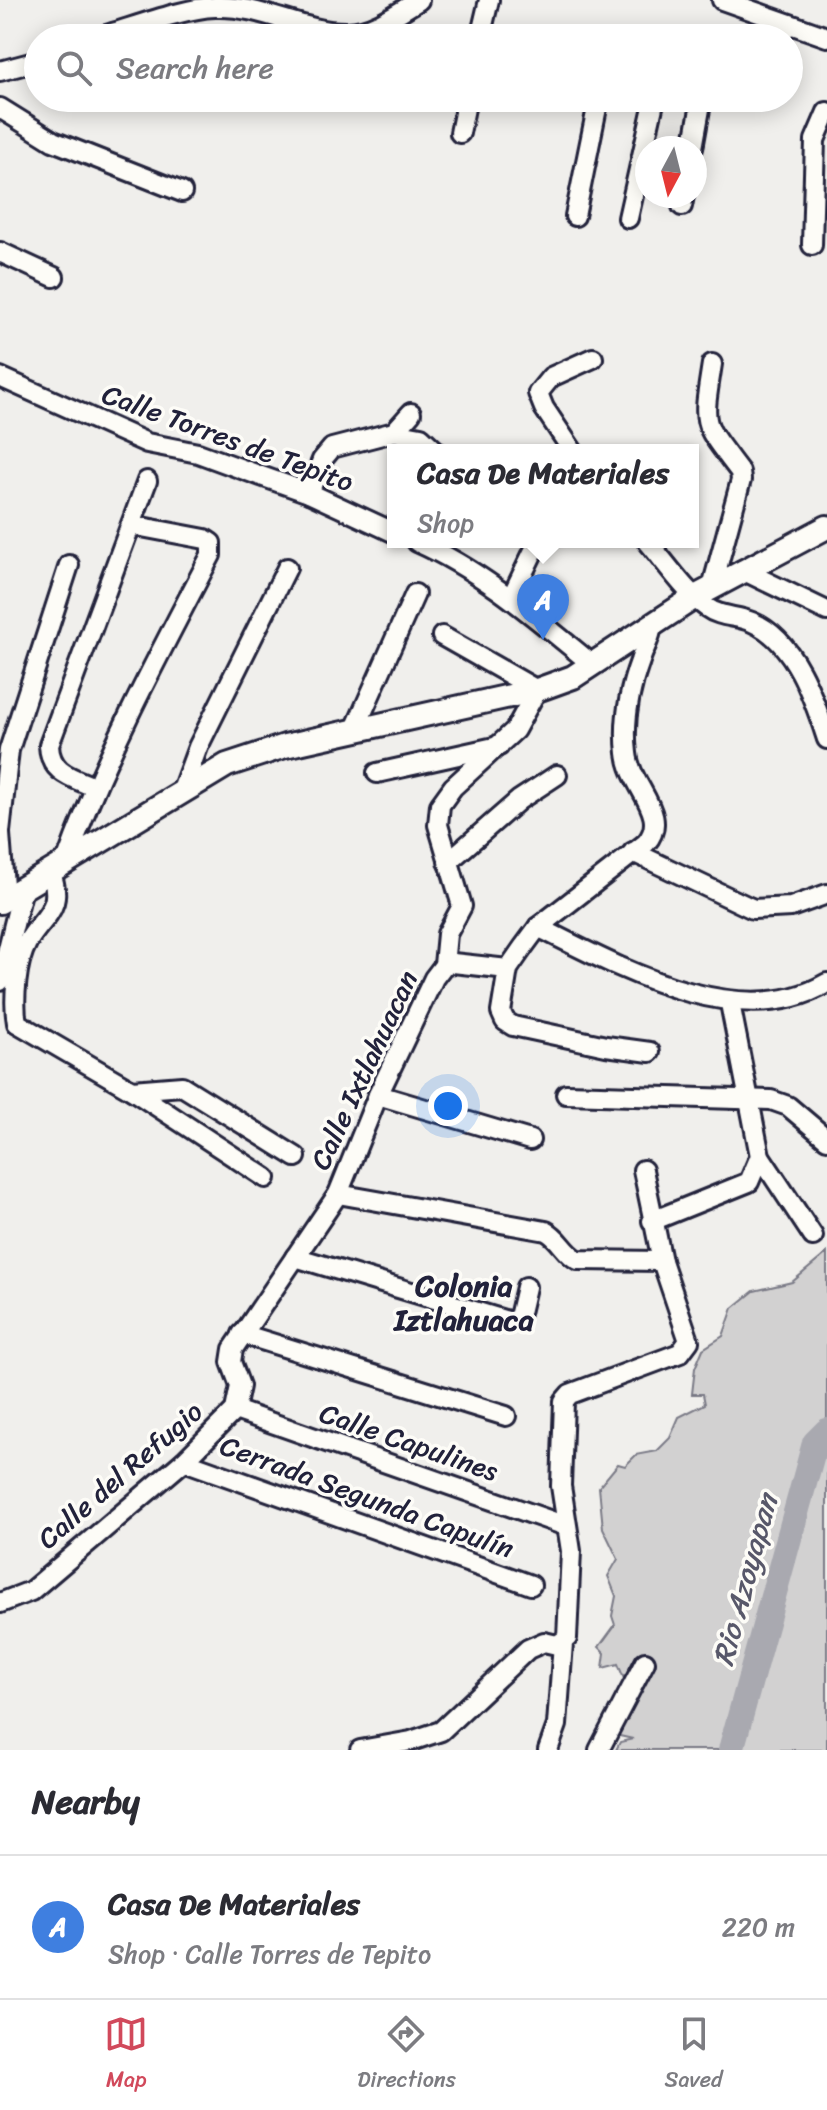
<!DOCTYPE html>
<meta charset="utf-8">
<style>
:root{--surface:#fff;--page:#f2f2f3;--text:#2b2b33;--muted:#7c7c81;--line:#e1e1e2;--accent:#d1495b}
body{margin:0;font-family:Sriracha,sans-serif;background:var(--page);color:var(--text)}
.compass{position:absolute;left:635px;top:136px;width:72px;height:72px;border-radius:50%;background:var(--surface);box-shadow:0 4px 20px #0003;rotate:187deg}
.you{position:absolute;left:448px;top:1106px;width:28px;height:28px;margin:-20px;border:6px solid #fff;border-radius:50%;background:#1a73e8;box-shadow:0 0 0 12px #1a73e833}
.badge{display:grid;place-items:center;width:52px;height:52px;border-radius:50%;background:var(--accent);color:#fff;font-size:26px;font-weight:700}
.pin{position:absolute;translate:-50% -66px;filter:drop-shadow(0 2px 4px #0008)}
.pin::after{content:'';position:absolute;top:42px;width:28px;height:24px;background:inherit;clip-path:polygon(0 0,100% 0,50% 100%)}
.popup{position:absolute;left:387px;top:444px;width:312px;height:104px;box-sizing:border-box;display:grid;place-content:center;border-radius:0px;background:var(--surface);filter:drop-shadow(0 2px 6px #0005);font-size:26px;white-space:nowrap;color:var(--muted)}
.popup b{font-size:30px;color:var(--text)}
.popup::after{content:'';position:absolute;left:50%;top:100%;margin-left:-16px;border:16px solid transparent;border-top-color:var(--surface)}
.list{margin:0;padding:0;list-style:none}
h2{display:flex;justify-content:space-between;align-items:center;height:104px;margin:0;padding:0 32px;font-size:34px}
h2 small{font-size:26px;font-weight:400;color:var(--muted)}
.list li{display:grid;grid-template-columns:52px 1fr auto;gap:24px;align-items:center;box-sizing:border-box;height:144px;padding:0 32px;border-top:2px solid var(--line)}
.list b{display:block;font-size:30px;white-space:nowrap}
.list p{margin:0;font-size:26px;white-space:nowrap;color:var(--muted)}
.list em{font-size:26px;font-style:normal;color:var(--muted)}
.icon{flex:none;width:44px;height:44px;fill:none;stroke:currentColor;stroke-width:2;stroke-linecap:round;stroke-linejoin:round}
.map{position:relative;flex:none;width:827px;height:1750px;overflow:hidden}
.search{position:absolute;background:var(--surface);box-shadow:0 4px 20px #0003;left:24px;right:24px;top:24px;height:88px;display:flex;align-items:center;gap:20px;box-sizing:border-box;padding:0 28px;border-radius:44px;color:var(--muted);font-size:30px}
.sheet{height:248px;background:var(--surface)}
nav{display:flex;justify-content:space-around;align-items:center;box-sizing:border-box;height:112px;border-top:2px solid var(--line);background:var(--surface);font-size:22px;color:var(--muted)}
nav a{display:grid;justify-items:center;gap:4px}
nav .on{color:var(--accent)}
.map>svg:first-child{display:block}
</style>
<div class="map">
<svg width="827" height="1750" viewBox="0 0 827 1750">
<rect width="100%" height="100%" fill="#f0efec"/>
<filter id="ink" filterUnits="userSpaceOnUse"><feTurbulence type="fractalNoise" baseFrequency=".0125" numOctaves="2"/><feDisplacementMap in="SourceGraphic" scale="16" xChannelSelector="R" yChannelSelector="G"/><feConvolveMatrix kernelMatrix="1 2 1 2 8 2 1 2 1" color-interpolation-filters="sRGB"/></filter>
<g filter="url(#ink)">
<path fill="#d2d1d1" stroke="#7a7a86" stroke-width="2" d="M827 1253V1750H616L620 1742 633 1739 615 1735C621 1718 633 1709 637 1691L627 1686 618 1664 603 1668 605 1653 599 1647 615 1625 612 1616 616 1596 608 1576 618 1559 603 1528 599 1487 618 1464 625 1466 636 1455 657 1451 670 1438 679 1417 705 1404 703 1394H692L695 1368 703 1349 723 1336 733 1308 754 1291 792 1282Z"/>
<g fill="none" stroke-linecap="round" stroke-linejoin="round">
<polyline stroke="#a9a9b0" stroke-width="26" points="731,1750 815,1443 827,1431"/>
<defs>
<g id="minor">
<polyline points="722,0 827,37"/>
<path d="M96 38C129 29 183 8 215 7 262 5 304 33 347 32 372 32 398 13 419 0"/>
<polyline points="480,38 489,0"/>
<polyline points="771,38 790,25"/>
<polyline points="0,71 38,61"/>
<polyline points="0,108 53,141 182,192"/>
<polyline points="460,133 467,98"/>
<polyline points="693,148 702,98"/>
<polyline points="682,206 684,196"/>
<polyline points="575,216 599,98"/>
<polyline points="628,218 655,98"/>
<polyline points="812,245 815,140 827,112"/>
<polyline points="0,252 54,277"/>
<polyline points="0,377 147,443 198,453 261,476 309,493 393,532"/>
<polyline points="394,432 421,437 435,450"/>
<polyline points="572,450 544,408 538,393 551,377 593,358"/>
<polyline points="309,493 322,460 332,448 394,432 411,413"/>
<path d="M417 542C483 571 538 620 593 665"/>
<path d="M648 542C666 563 684 590 706 607 721 618 736 615 752 622 795 640 814 699 827 739"/>
<polyline points="742,570 827,611"/>
<path d="M712 587 741 480 740 472C701 420 702 428 712 364"/>
<polyline points="511,598 538,542"/>
<polyline points="442,636 537,690 515,730 453,787 440,805 438,825 462,906 447,934 444,965"/>
<polyline points="355,729 415,594"/>
<polyline points="377,773 499,746"/>
<path d="M94 787C71 777 50 773 49 745L147 481"/>
<polyline points="181,793 198,747 287,568"/>
<polyline points="0,832 9,750 69,565"/>
<polyline points="0,834 5,899"/>
<polyline points="633,852 753,909 791,907 827,894"/>
<path d="M66 862C105 755 158 656 211 555V543L205 539 131 525"/>
<polyline points="448,862 519,800 557,775"/>
<path d="M50 871C66 909 42 916 27 943 16 963 13 1001 17 1023L132 1090 266 1178"/>
<path d="M538 927C618 967 740 1035 827 983"/>
<polyline points="0,981 23,888"/>
<polyline points="730,1003 760,1156 813,1236"/>
<path d="M650 1052 606 1046 513 1026 505 1021 501 1012 508 969 524 946 538 927 646 843C671 815 630 787 627 753 623 720 629 691 640 661 644 648 651 638 652 625"/>
<polyline points="132,1090 182,1086 296,1157"/>
<polyline points="566,1094 771,1100 788,1106 827,1139"/>
<polyline points="378,1095 530,1140"/>
<path d="M338 1194 546 1231C560 1238 564 1253 578 1260L662 1261"/>
<polyline points="652,1221 749,1182 760,1156"/>
<polyline points="295,1257 511,1322 519,1317 526,1287"/>
<polyline points="242,1334 506,1416"/>
<polyline points="235,1410 566,1526"/>
<polyline points="184,1461 531,1585"/>
<polyline points="0,1603 31,1591 184,1461 235,1410 240,1386 231,1362 233,1349 338,1194 378,1095 434,978 444,965 453,963 508,969"/>
<polyline points="360,1750 411,1741 441,1731 528,1649 544,1642 557,1645 567,1638 571,1551 561,1486 564,1401 570,1394 680,1353 689,1341 662,1261 643,1170"/>
<polyline points="548,1750 557,1725 563,1643"/>
<polyline points="599,1750 645,1662"/>
</g>
<polyline id="major" points="0,902 227,765 285,746 537,690 573,677 695,597 827,527"/>
</defs>
<use href="#minor" stroke="#22223b" stroke-width="24"/>
<use href="#major" stroke="#22223b" stroke-width="28"/>
<use href="#minor" stroke="#fdfcf7" stroke-width="18"/>
<use href="#major" stroke="#fdfcf7" stroke-width="22"/>
</g>
</g>
<g text-anchor="middle" dominant-baseline="central" stroke-width="7" stroke-linejoin="round" paint-order="stroke">
<g font-size="28" fill="#22223b" stroke="#fdfcf7">
<text transform="translate(228 438) rotate(20)">Calle Torres de Tepito</text>
<text transform="translate(364 1070) rotate(-65)">Calle Ixtlahuacan</text>
<text transform="translate(409 1442) rotate(19)">Calle Capulines</text>
<text transform="translate(120 1475) rotate(-41)">Calle del Refugio</text>
<text transform="translate(367 1497) rotate(20)">Cerrada Segunda Capulín</text>
</g>
<g font-size="30" font-weight="bold" fill="#22223b" stroke="#fdfcf7">
<text x="464" y="1286">Colonia<tspan x="464" dy="34">Iztlahuaca</tspan></text>
</g>
<g font-size="30" font-style="italic" fill="#58586a" stroke="#fdfcf7">
<text transform="translate(745 1580) rotate(-75)">Rio Azoyapan</text>
</g>
</g>
</svg>
<svg class="compass" viewBox="-18 -18 36 36"><path d="M0-13l5 13h-10z" fill="#e53935"/><path d="M0 13l5-13h-10z" fill="#7c7c81"/></svg>
<div class="you"></div>
<div class="pin badge" style="left:543px;top:640px;background:#3f7fe0">A</div>
<div class="popup"><b>Casa De Materiales</b>Shop</div>
<div class="search"><svg class="icon" aria-label="search" viewBox="0 0 24 24"><circle cx="10" cy="10" r="6"/><path d="M15 15l6 6"/></svg>Search here</div>
</div>
<section class="sheet">
<h2>Nearby<small></small></h2>
<ul class="list">
<li><span class="badge" style="background:#3f7fe0">A</span><div><b>Casa De Materiales</b><p>Shop · Calle Torres de Tepito</p></div><em>220 m</em></li>
</ul>
</section>
<nav>
<a class="on"><svg class="icon" aria-label="map" viewBox="0 0 24 24"><path d="M3 6l6-2 6 2 6-2v14l-6 2-6-2-6 2zM9 4v14M15 6v14"/></svg>Map</a>
<a><svg class="icon" aria-label="directions" viewBox="0 0 24 24"><path d="M12 3l9 9-9 9-9-9zM9 14v-3h6M13 9l2 2-2 2"/></svg>Directions</a>
<a><svg class="icon" aria-label="saved" viewBox="0 0 24 24"><path d="M7 4h10v16l-5-4-5 4z"/></svg>Saved</a>
</nav>
